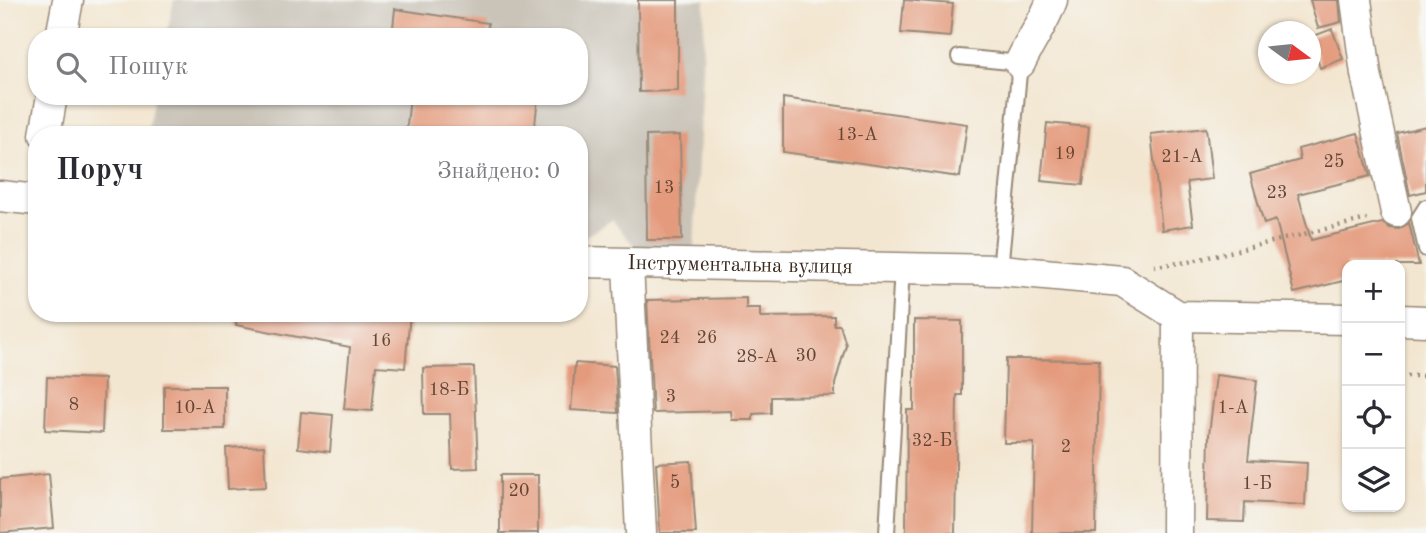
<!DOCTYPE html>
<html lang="uk">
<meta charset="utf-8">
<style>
:root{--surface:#fff;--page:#f2f2f3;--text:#2b2b33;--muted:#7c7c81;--line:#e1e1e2}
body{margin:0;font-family:"Old Standard TT",serif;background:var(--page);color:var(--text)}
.controls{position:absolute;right:21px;bottom:21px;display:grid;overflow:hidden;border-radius:14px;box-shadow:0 2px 5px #0004}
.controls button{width:63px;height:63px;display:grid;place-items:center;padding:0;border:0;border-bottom:2px solid var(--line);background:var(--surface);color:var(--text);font:35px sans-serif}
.compass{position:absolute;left:1258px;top:21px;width:63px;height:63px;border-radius:50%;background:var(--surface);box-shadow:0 2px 5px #0004;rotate:105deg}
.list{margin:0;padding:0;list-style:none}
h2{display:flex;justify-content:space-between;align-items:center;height:91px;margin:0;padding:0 28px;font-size:30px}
h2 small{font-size:23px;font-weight:400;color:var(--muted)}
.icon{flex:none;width:38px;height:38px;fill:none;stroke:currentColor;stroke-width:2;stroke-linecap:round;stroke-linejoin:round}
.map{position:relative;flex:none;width:1426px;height:533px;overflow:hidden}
.search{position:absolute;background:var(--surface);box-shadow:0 2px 5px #0004;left:28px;top:28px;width:560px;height:77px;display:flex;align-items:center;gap:18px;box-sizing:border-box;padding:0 24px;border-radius:28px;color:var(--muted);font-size:26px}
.panel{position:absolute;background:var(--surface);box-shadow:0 2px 5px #0004;left:28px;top:126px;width:560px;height:196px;border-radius:28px}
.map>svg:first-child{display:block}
</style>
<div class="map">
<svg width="1426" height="533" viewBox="0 0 1426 533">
<rect width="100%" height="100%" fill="#f6f6f2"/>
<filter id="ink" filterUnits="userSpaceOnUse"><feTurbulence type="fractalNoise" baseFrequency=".0143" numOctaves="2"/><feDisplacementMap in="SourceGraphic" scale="14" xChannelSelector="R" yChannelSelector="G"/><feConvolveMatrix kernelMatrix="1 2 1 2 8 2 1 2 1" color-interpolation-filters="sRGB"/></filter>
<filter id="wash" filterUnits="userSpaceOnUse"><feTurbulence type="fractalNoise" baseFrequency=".00686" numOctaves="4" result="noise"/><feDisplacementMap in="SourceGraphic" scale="28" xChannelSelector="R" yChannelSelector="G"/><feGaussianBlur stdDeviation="1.57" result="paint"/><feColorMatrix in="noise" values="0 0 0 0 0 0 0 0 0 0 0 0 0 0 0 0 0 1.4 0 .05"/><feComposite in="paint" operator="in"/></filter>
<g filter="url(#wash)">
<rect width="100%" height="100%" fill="#f3e6d0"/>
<polygon fill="#c9c3b8" points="174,0 705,0 694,251 638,250 612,220 579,240 579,135 147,135 154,96 579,96 579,37 166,37"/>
<g id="blocks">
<g fill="#e49a7b">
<polygon points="638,0 678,0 678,91 639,92"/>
<polygon points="904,0 953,4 950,37 901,33"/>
<polygon points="1310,0 1339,0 1341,22 1318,28"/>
<polygon points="395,9 488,23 487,37 392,37"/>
<polygon points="1332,29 1343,59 1320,68 1311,37"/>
<polygon points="410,96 538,96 534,135 406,135"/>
<polygon points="783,98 967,124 960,177 783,152"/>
<polygon points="1047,123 1089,127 1083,185 1041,181"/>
<polygon points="1426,126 1426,191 1410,195 1397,133"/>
<polygon points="1206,128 1212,179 1187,182 1193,225 1162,230 1151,134"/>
<polygon points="1358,133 1370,176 1298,194 1311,240 1382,223 1390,228 1399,229 1409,223 1419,265 1347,265 1347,280 1294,293 1276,220 1264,224 1250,174 1300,160 1298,149"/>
<polygon points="680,135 682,240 647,240 646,136"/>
<polygon points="746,298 746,308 760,308 760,317 834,316 834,325 840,325 846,345 835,384 835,396 771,397 771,413 753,414 753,420 732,420 731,411 653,413 647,300"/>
<polygon points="237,313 410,313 405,368 376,366 372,411 344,409 350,347 236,325"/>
<polygon points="914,320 962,321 962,395 957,395 955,533 906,533 907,410 914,410"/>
<polygon points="1006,359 1099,360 1096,533 1032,533 1034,443 1004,443"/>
<polygon points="575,363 615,366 618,413 571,410"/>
<polygon points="474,367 478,468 452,469 450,414 424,414 423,368"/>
<polygon points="1216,375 1257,380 1248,460 1307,463 1305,505 1245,502 1244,522 1207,521 1209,435"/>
<polygon points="47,377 104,379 102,433 45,430"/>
<rect x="164" y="386" width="61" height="43"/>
<polygon points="301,412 333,415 330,452 298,448"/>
<polygon points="264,446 266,487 228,489 226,448"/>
<polygon points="691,461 696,533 660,533 656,463"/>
<polygon points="49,474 54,528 0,533 0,479"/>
<rect x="500" y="475" width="38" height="58"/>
</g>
</g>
</g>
<g filter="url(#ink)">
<use href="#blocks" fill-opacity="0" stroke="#978877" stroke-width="2"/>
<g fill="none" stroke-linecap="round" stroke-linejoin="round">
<defs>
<g id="lane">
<polyline points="959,57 1020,63 1000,270"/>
<polyline points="1426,207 1419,218 1426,249"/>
<polyline points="887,533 902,267"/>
</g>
<g id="street">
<polyline points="1356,0 1366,74 1396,212"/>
<polyline points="61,37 68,0"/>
<path d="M1020 63C1030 41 1044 23 1052 0"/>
<polyline points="45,135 52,96"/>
<polyline points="0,196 37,200"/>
<path id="s1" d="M579 262 1000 270 1122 281 1178 316 1347 319"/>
<polyline points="628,265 641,533"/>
<polyline points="1400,320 1426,321"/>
<polyline points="1177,533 1178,316"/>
</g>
</defs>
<use href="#lane" stroke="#978877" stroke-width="18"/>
<use href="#street" stroke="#978877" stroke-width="33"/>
<g stroke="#978877" stroke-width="4.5" stroke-dasharray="2 5" stroke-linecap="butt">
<polyline points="1154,266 1188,262 1367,219"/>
<polyline points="1400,376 1426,376"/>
</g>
<use href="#lane" stroke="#fff" stroke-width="14"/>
<use href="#street" stroke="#fff" stroke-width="30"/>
</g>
</g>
<g text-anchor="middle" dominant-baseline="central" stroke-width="6" stroke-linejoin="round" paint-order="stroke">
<g font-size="18" fill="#654635">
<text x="857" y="135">13-А</text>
<text x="1065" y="154">19</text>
<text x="1182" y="157">21-А</text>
<text x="1334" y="162">25</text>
<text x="664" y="188">13</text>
<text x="1277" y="193">23</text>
<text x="670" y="338">24</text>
<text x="707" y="338">26</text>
<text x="381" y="341">16</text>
<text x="806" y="356">30</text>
<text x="757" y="357">28-А</text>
<text x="449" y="390">18-Б</text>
<text x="671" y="397">3</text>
<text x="74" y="405">8</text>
<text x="195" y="408">10-А</text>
<text x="1233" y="408">1-А</text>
<text x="932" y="441">32-Б</text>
<text x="1066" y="447">2</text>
<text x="675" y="483">5</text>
<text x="1257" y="484">1-Б</text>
<text x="519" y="491">20</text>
</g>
<g font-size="21" fill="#3b2a1e" stroke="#f6f6f2">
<text stroke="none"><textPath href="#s1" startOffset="161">Інструментальна вулиця</textPath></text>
</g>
</g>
</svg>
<div class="controls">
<button>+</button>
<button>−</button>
<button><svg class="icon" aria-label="locate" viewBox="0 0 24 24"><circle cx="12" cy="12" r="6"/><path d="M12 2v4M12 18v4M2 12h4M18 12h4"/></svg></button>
<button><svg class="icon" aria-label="layers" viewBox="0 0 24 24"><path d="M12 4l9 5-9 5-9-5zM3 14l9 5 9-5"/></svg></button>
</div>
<svg class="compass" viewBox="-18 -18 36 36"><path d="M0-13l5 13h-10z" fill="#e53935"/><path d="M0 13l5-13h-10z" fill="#7c7c81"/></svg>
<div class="search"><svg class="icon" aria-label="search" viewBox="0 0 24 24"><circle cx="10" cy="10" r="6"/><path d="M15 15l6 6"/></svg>Пошук</div>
<section class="panel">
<h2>Поруч<small>Знайдено: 0</small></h2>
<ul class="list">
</ul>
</section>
</div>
